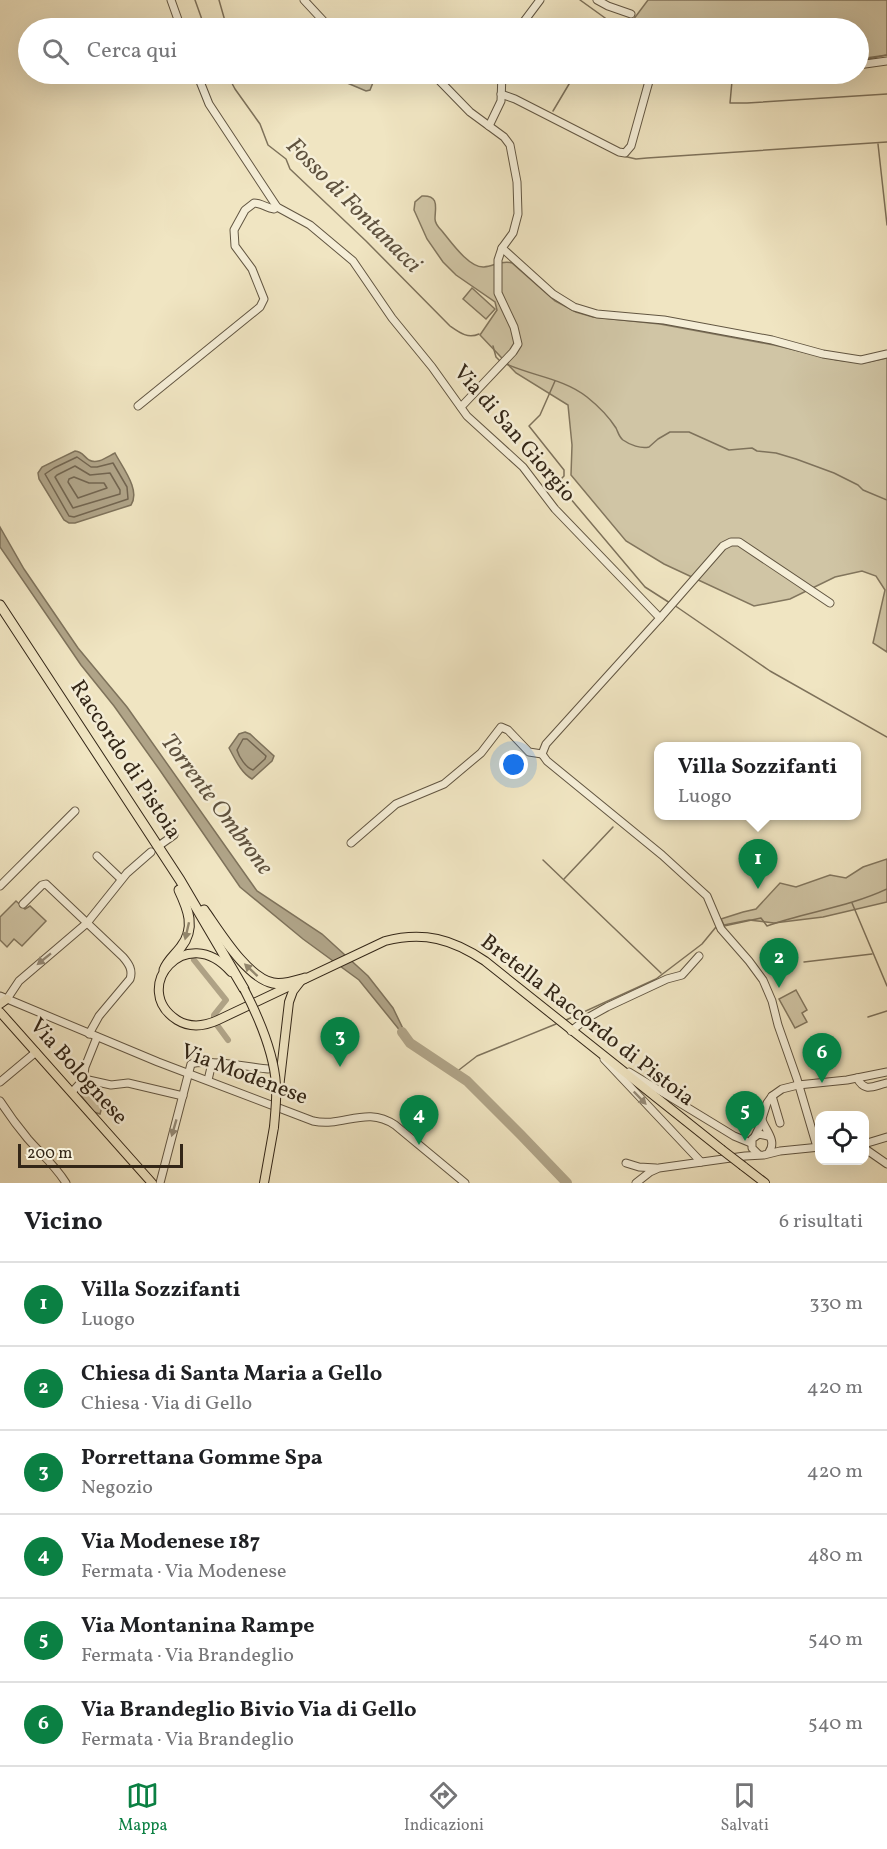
<!DOCTYPE html>
<html lang="it">
<meta charset="utf-8">
<style>
:root{--surface:#fff;--page:#f2f2f2;--text:#202124;--muted:#757577;--line:#e0e0e0;--accent:#0b8043}
body{margin:0;font-family:Vollkorn,serif;background:var(--page);color:var(--text)}
.controls{position:absolute;right:18px;bottom:18px;display:grid;overflow:hidden;border-radius:12px;box-shadow:0 6px 24px #0002}
.controls button{width:54px;height:54px;display:grid;place-items:center;padding:0;border:0;border-bottom:2px solid var(--line);background:var(--surface);color:var(--text);font:30px sans-serif}
.scale{position:absolute;left:18px;bottom:15px;width:165px;box-sizing:border-box;padding-left:6px;border:3px solid #332617;border-top:0;font-size:16px;line-height:21px;white-space:nowrap;color:#332617;-webkit-text-stroke:4px #f5eed7;paint-order:stroke}
.you{position:absolute;left:514px;top:765px;width:21px;height:21px;margin:-15px;border:4px solid #fff;border-radius:50%;background:#1a73e8;box-shadow:0 0 0 9px #1a73e833}
.badge{display:grid;place-items:center;width:39px;height:39px;border-radius:50%;background:var(--accent);color:#fff;font-size:20px;font-weight:700}
.pin{position:absolute;translate:-50% -50px;filter:drop-shadow(0 2px 3px #0008)}
.pin::after{content:'';position:absolute;top:32px;width:21px;height:18px;background:inherit;clip-path:polygon(0 0,100% 0,50% 100%)}
.popup{position:absolute;left:654px;top:742px;width:207px;height:78px;box-sizing:border-box;display:grid;place-content:center;border-radius:12px;background:var(--surface);filter:drop-shadow(0 2px 4px #0005);font-size:20px;white-space:nowrap;color:var(--muted)}
.popup b{font-size:22px;color:var(--text)}
.popup::after{content:'';position:absolute;left:50%;top:100%;margin-left:-12px;border:12px solid transparent;border-top-color:var(--surface)}
.list{margin:0;padding:0;list-style:none}
h2{display:flex;justify-content:space-between;align-items:center;height:78px;margin:0;padding:0 24px;font-size:26px}
h2 small{font-size:20px;font-weight:400;color:var(--muted)}
.list li{display:grid;grid-template-columns:39px 1fr auto;gap:18px;align-items:center;box-sizing:border-box;height:84px;padding:0 24px;border-top:2px solid var(--line)}
.list b{display:block;font-size:22px;white-space:nowrap}
.list p{margin:0;font-size:20px;white-space:nowrap;color:var(--muted)}
.list em{font-size:20px;font-style:normal;color:var(--muted)}
.icon{flex:none;width:33px;height:33px;fill:none;stroke:currentColor;stroke-width:2;stroke-linecap:round;stroke-linejoin:round}
.map{position:relative;flex:none;width:887px;height:1183px;overflow:hidden}
.search{position:absolute;background:var(--surface);box-shadow:0 6px 24px #0002;left:18px;right:18px;top:18px;height:66px;display:flex;align-items:center;gap:15px;box-sizing:border-box;padding:0 21px;border-radius:33px;color:var(--muted);font-size:22px}
.sheet{height:582px;background:var(--surface)}
nav{display:flex;justify-content:space-around;align-items:center;box-sizing:border-box;height:84px;border-top:2px solid var(--line);background:var(--surface);font-size:16px;color:var(--muted)}
nav a{display:grid;justify-items:center;gap:3px}
nav .on{color:var(--accent)}
.map>svg:first-child{display:block}
</style>
<div class="map">
<svg width="887" height="1183" viewBox="0 0 887 1183">
<rect width="100%" height="100%" fill="#f0e5c2"/>
<filter id="stains"><feTurbulence type="fractalNoise" baseFrequency=".00333" numOctaves="4"/><feColorMatrix values="0 0 0 0 .2 0 0 0 0 .09 0 0 0 0 .02 0 0 0 .5 -.17"/></filter>
<radialGradient id="worn" r=".72"><stop offset=".6" stop-color="#630" stop-opacity="0"/><stop offset="1" stop-color="#630" stop-opacity=".3"/></radialGradient>
<g fill="#d0c5a5" stroke="#82765e" stroke-width="1.5">
<polygon points="648,0 887,0 887,55 859,59 858,28 627,28"/>
<path d="M349 74C358 74 370 71 374 80L370 90 366 91 345 82Z"/>
<path d="M422 196C440 195 435 208 435 219 435 224 439 228 442 231 451 242 469 268 484 267 494 266 502 260 512 263L555 301 576 312 593 317 660 324 774 345 837 360 863 363 887 358V652L873 643 885 590 876 576 862 571 835 577 790 599 754 606 664 564 626 541 571 475 572 445 568 405 516 373 480 335 497 310 495 302 456 275 443 262 427 239 414 210 415 202Z"/>
<polygon points="472,288 495,309 486,319 463,299"/>
<polygon points="887,859 887,902 823,917 774,923 749,920 724,925 721,919 743,912 756,909 780,883 796,887 830,875 846,878 863,867"/>
<polygon points="16,901 25,909 30,906 46,921 22,946 14,939 7,947 0,940 0,917"/>
<polygon points="796,990 807,1010 802,1013 807,1022 795,1028 779,999"/>
<polygon points="82,1088 100,1093 100,1100 103,1103 100,1114 94,1112 78,1092"/>
</g>
<g fill="#b0a488" stroke="#7e725b" stroke-width="1.5">
<path d="M75 451C83 452 83 456 89 460 97 465 107 457 115 453 122 467 141 490 131 505L75 523H69L64 520 39 479 38 473 42 467Z"/>
<polygon points="0,527 24,569 78,648 127,707 257,891 322,934 368,976 393,1008 410,1043 359,980 303,939 240,887 159,769 114,706 81,665 0,547"/>
<path d="M245 732 250 734 274 756 272 761 252 779C241 773 235 759 229 748L239 734Z"/>
</g>
<g fill="none" stroke-linecap="round" stroke-linejoin="round">
<g stroke="#726550" stroke-width="1.5">
<polygon points="77,457 91,467 97,467 113,463 127,487 128,499 74,517 69,516 45,474 54,468"/>
<polygon points="75,466 90,475 110,473 120,490 120,494 73,508 55,477 57,475"/>
<polygon points="74,477 89,483 104,483 107,488 78,498 68,482 69,479"/>
<path d="M243 739H247L266 756 265 759 253 770C246 768 239 757 237 750Z"/>
</g>
<g stroke="#7e725b" stroke-width="1.5">
<polyline points="195,0 205,28"/>
<polyline points="219,0 227,28"/>
<polyline points="580,0 619,28"/>
<polyline points="603,28 607,22"/>
<polyline points="858,61 887,55"/>
<path d="M227 74 235 89 260 124 268 145 286 159 290 169 366 241 450 326C460 333 468 339 479 334"/>
<polyline points="731,74 751,75"/>
<polyline points="732,81 730,103 747,103 887,94"/>
<polyline points="553,111 575,74"/>
<polyline points="878,144 887,225"/>
<polyline points="619,155 636,159 647,158 887,142"/>
<polyline points="493,346 496,357 500,361"/>
<path d="M504 363C531 376 563 378 587 397 597 405 609 417 616 428 618 432 619 437 623 440 630 445 641 449 649 447L658 439 670 432H689L729 450 752 448 757 451 776 453 796 459 834 473 858 485 863 490 887 500"/>
<polyline points="555,381 540,415 529,426 564,470 564,476 558,482 559,485 645,587 670,603"/>
<polyline points="674,605 770,671 887,737"/>
<polyline points="543,860 661,973"/>
<polyline points="564,879 613,827"/>
<polyline points="852,903 887,986"/>
<path d="M724 926 761 918 767 926C806 912 849 907 887 889"/>
<polyline points="804,962 872,954"/>
<polyline points="868,1017 887,1011"/>
<polyline points="566,1020 656,979 702,944 716,927"/>
<polyline points="455,1073 477,1056 556,1024"/>
</g>
<g stroke="#b0a488" stroke-width="6">
<polyline points="194,960 226,1000 214,1015 214,1017"/>
<polyline points="217,1025 228,1040"/>
</g>
<polyline stroke="#b0a488" stroke-width="10" points="402,1032 410,1043 467,1081 521,1135 567,1183"/>
<defs>
<g id="minor">
<polyline points="171,0 181,28"/>
<polyline points="304,0 330,28"/>
<polyline points="597,0 608,6 631,14"/>
<polyline points="519,28 540,0"/>
<polyline points="858,65 887,61"/>
<polyline points="197,74 209,104 277,207 310,225 353,261 392,318 432,367 467,416 523,467 555,509 660,618 546,744 542,754"/>
<polyline points="433,74 470,112 504,137 510,145 517,182 518,214 513,233 502,248 498,260 498,293 514,327 518,344 513,352 461,407"/>
<polyline points="716,74 736,79 797,74"/>
<polyline points="501,94 515,99 619,152 625,153 631,146 651,74"/>
<polyline points="489,126 501,101 502,74"/>
<polyline points="502,248 553,294 574,307 597,314 664,320 772,340 823,354 861,360 887,354"/>
<path d="M138 406 260 307 264 299 252 269 235 246 234 230 245 210 254 203C261 203 267 208 274 209L277 207"/>
<polyline points="660,618 723,546 731,542 739,542 830,603"/>
<polyline points="542,754 547,761 662,855 707,896 721,929 749,961 763,980 772,1001 778,1025 797,1079 817,1147"/>
<polyline points="351,843 396,804 444,784 481,753 501,727 508,730 529,752 542,754"/>
<polyline points="160,845 174,835"/>
<polyline points="97,856 121,879"/>
<polyline points="0,886 75,811"/>
<path d="M23 904 42 885 46 884 123 957C129 964 133 970 130 979L99 1016 89 1034"/>
<path d="M0 996 158 1062 313 1121C343 1128 366 1105 395 1125L465 1183"/>
<polyline points="7,999 19,981 87,923 127,873 151,852"/>
<polyline points="571,1031 589,1017 607,1007 667,979 682,975 699,956"/>
<polyline points="604,1059 701,1162"/>
<polyline points="629,1072 734,1136 751,1143"/>
<path d="M857 1078C865 1093 873 1086 887 1083"/>
<polyline points="84,1079 111,1085 128,1083 183,1096"/>
<polyline points="208,1080 212,1063"/>
<polyline points="0,1082 36,1052"/>
<polyline points="72,1092 83,1080 85,1067 97,1037"/>
<polyline points="772,1096 780,1123"/>
<path d="M0 1101C9 1115 18 1127 28 1139 42 1155 54 1164 66 1183"/>
<path d="M762 1120C766 1131 777 1141 769 1152"/>
<polyline points="755,1136 759,1128 767,1103 772,1096 782,1089 798,1085 847,1080 887,1072"/>
<polyline points="864,1144 887,1137"/>
<polyline points="864,1148 887,1164"/>
<polyline points="758,1154 752,1148 752,1139 759,1134 768,1136"/>
<polyline points="626,1163 639,1167 656,1168"/>
<path d="M160 1183 191 1064C206 1059 250 1067 268 1069"/>
<polyline points="636,1183 650,1172 659,1168 745,1156 764,1155 780,1151 820,1147"/>
</g>
<g id="major">
<path d="M231 972C186 920 129 989 177 1020 190 1028 205 1026 218 1020L385 941C424 931 452 939 485 961L721 1149"/>
<polyline points="0,1004 7,999"/>
<polyline points="0,1012 152,1183"/>
<polyline points="279,1088 289,1002 293,991 300,982"/>
<polyline points="743,1166 765,1183"/>
<polyline points="264,1183 274,1127"/>
</g>
<g id="highway">
<polyline points="0,605 180,880 244,989"/>
<path d="M204 910C219 931 247 978 273 983 284 985 295 981 305 978"/>
<path d="M164 970C167 961 175 955 181 947 196 928 188 909 179 890"/>
</g>
</defs>
<use href="#minor" stroke="#625642" stroke-width="9"/>
<use href="#major" stroke="#332617" stroke-width="10"/>
<use href="#highway" stroke="#332617" stroke-width="11"/>
<use href="#minor" stroke="#f5eed7" stroke-width="7"/>
<use href="#major" stroke="#f0e5c2" stroke-width="8"/>
<use href="#highway" stroke="#f0e5c2" stroke-width="9"/>
<defs>
<g id="major-bridge">
<path d="M244 989C259 1018 274 1052 276 1085 277 1099 275 1114 274 1127"/>
<polyline points="721,1149 743,1166"/>
</g>
</defs>
<use href="#major-bridge" stroke="#332617" stroke-width="10" stroke-linecap="butt"/>
<use href="#major-bridge" stroke="#f0e5c2" stroke-width="8"/>
</g>
<defs><path id="oneway-solid" d="M-6-.8H1V-3.2L6.5 0L1 3.2V.8H-6Z" transform="scale(1.5)"/></defs>
<g fill="#92866c">
<use href="#oneway-solid" transform="translate(187 931) rotate(103)"/>
<use href="#oneway-solid" transform="translate(251 970) rotate(-137)"/>
</g>
<g fill="#948a77">
<use href="#oneway-solid" transform="translate(44 959) rotate(141)"/>
<use href="#oneway-solid" transform="translate(640 1098) rotate(46)"/>
<use href="#oneway-solid" transform="translate(174 1128) rotate(106)"/>
</g>
<g text-anchor="middle" dominant-baseline="central" stroke-width="5" stroke-linejoin="round" paint-order="stroke">
<g font-size="22" fill="#332617" stroke="#f5eed7">
<text transform="translate(514 434) rotate(49)">Via di San Giorgio</text>
<text transform="translate(125 760) rotate(57)">Raccordo di Pistoia</text>
<text transform="translate(587 1021) rotate(38)">Bretella Raccordo di Pistoia</text>
<text transform="translate(78 1072) rotate(48)">Via Bolognese</text>
<text transform="translate(244 1075) rotate(21)">Via Modenese</text>
</g>
<g font-size="24" font-style="italic" fill="#5f523f" stroke="#f5eed7">
<text transform="translate(353 206) rotate(45)">Fosso di Fontanacci</text>
<text transform="translate(216 805) rotate(53)">Torrente Ombrone</text>
</g>
</g>
<rect width="100%" height="100%" filter="url(#stains)"/>
<rect width="100%" height="100%" fill="url(#worn)"/>
</svg>
<div class="controls">
<button><svg class="icon" aria-label="locate" viewBox="0 0 24 24"><circle cx="12" cy="12" r="6"/><path d="M12 2v4M12 18v4M2 12h4M18 12h4"/></svg></button>
</div>
<div class="scale">200 m</div>
<div class="you"></div>
<div class="pin badge" style="left:758px;top:889px">1</div>
<div class="popup"><b>Villa Sozzifanti</b>Luogo</div>
<div class="pin badge" style="left:779px;top:988px">2</div>
<div class="pin badge" style="left:340px;top:1067px">3</div>
<div class="pin badge" style="left:419px;top:1145px">4</div>
<div class="pin badge" style="left:745px;top:1141px">5</div>
<div class="pin badge" style="left:822px;top:1083px">6</div>
<div class="search"><svg class="icon" aria-label="search" viewBox="0 0 24 24"><circle cx="10" cy="10" r="6"/><path d="M15 15l6 6"/></svg>Cerca qui</div>
</div>
<section class="sheet">
<h2>Vicino<small>6 risultati</small></h2>
<ul class="list">
<li><span class="badge">1</span><div><b>Villa Sozzifanti</b><p>Luogo</p></div><em>330 m</em></li>
<li><span class="badge">2</span><div><b>Chiesa di Santa Maria a Gello</b><p>Chiesa · Via di Gello</p></div><em>420 m</em></li>
<li><span class="badge">3</span><div><b>Porrettana Gomme Spa</b><p>Negozio</p></div><em>420 m</em></li>
<li><span class="badge">4</span><div><b>Via Modenese 187</b><p>Fermata · Via Modenese</p></div><em>480 m</em></li>
<li><span class="badge">5</span><div><b>Via Montanina Rampe</b><p>Fermata · Via Brandeglio</p></div><em>540 m</em></li>
<li><span class="badge">6</span><div><b>Via Brandeglio Bivio Via di Gello</b><p>Fermata · Via Brandeglio</p></div><em>540 m</em></li>
</ul>
</section>
<nav>
<a class="on"><svg class="icon" aria-label="map" viewBox="0 0 24 24"><path d="M3 6l6-2 6 2 6-2v14l-6 2-6-2-6 2zM9 4v14M15 6v14"/></svg>Mappa</a>
<a><svg class="icon" aria-label="directions" viewBox="0 0 24 24"><path d="M12 3l9 9-9 9-9-9zM9 14v-3h6M13 9l2 2-2 2"/></svg>Indicazioni</a>
<a><svg class="icon" aria-label="saved" viewBox="0 0 24 24"><path d="M7 4h10v16l-5-4-5 4z"/></svg>Salvati</a>
</nav>
